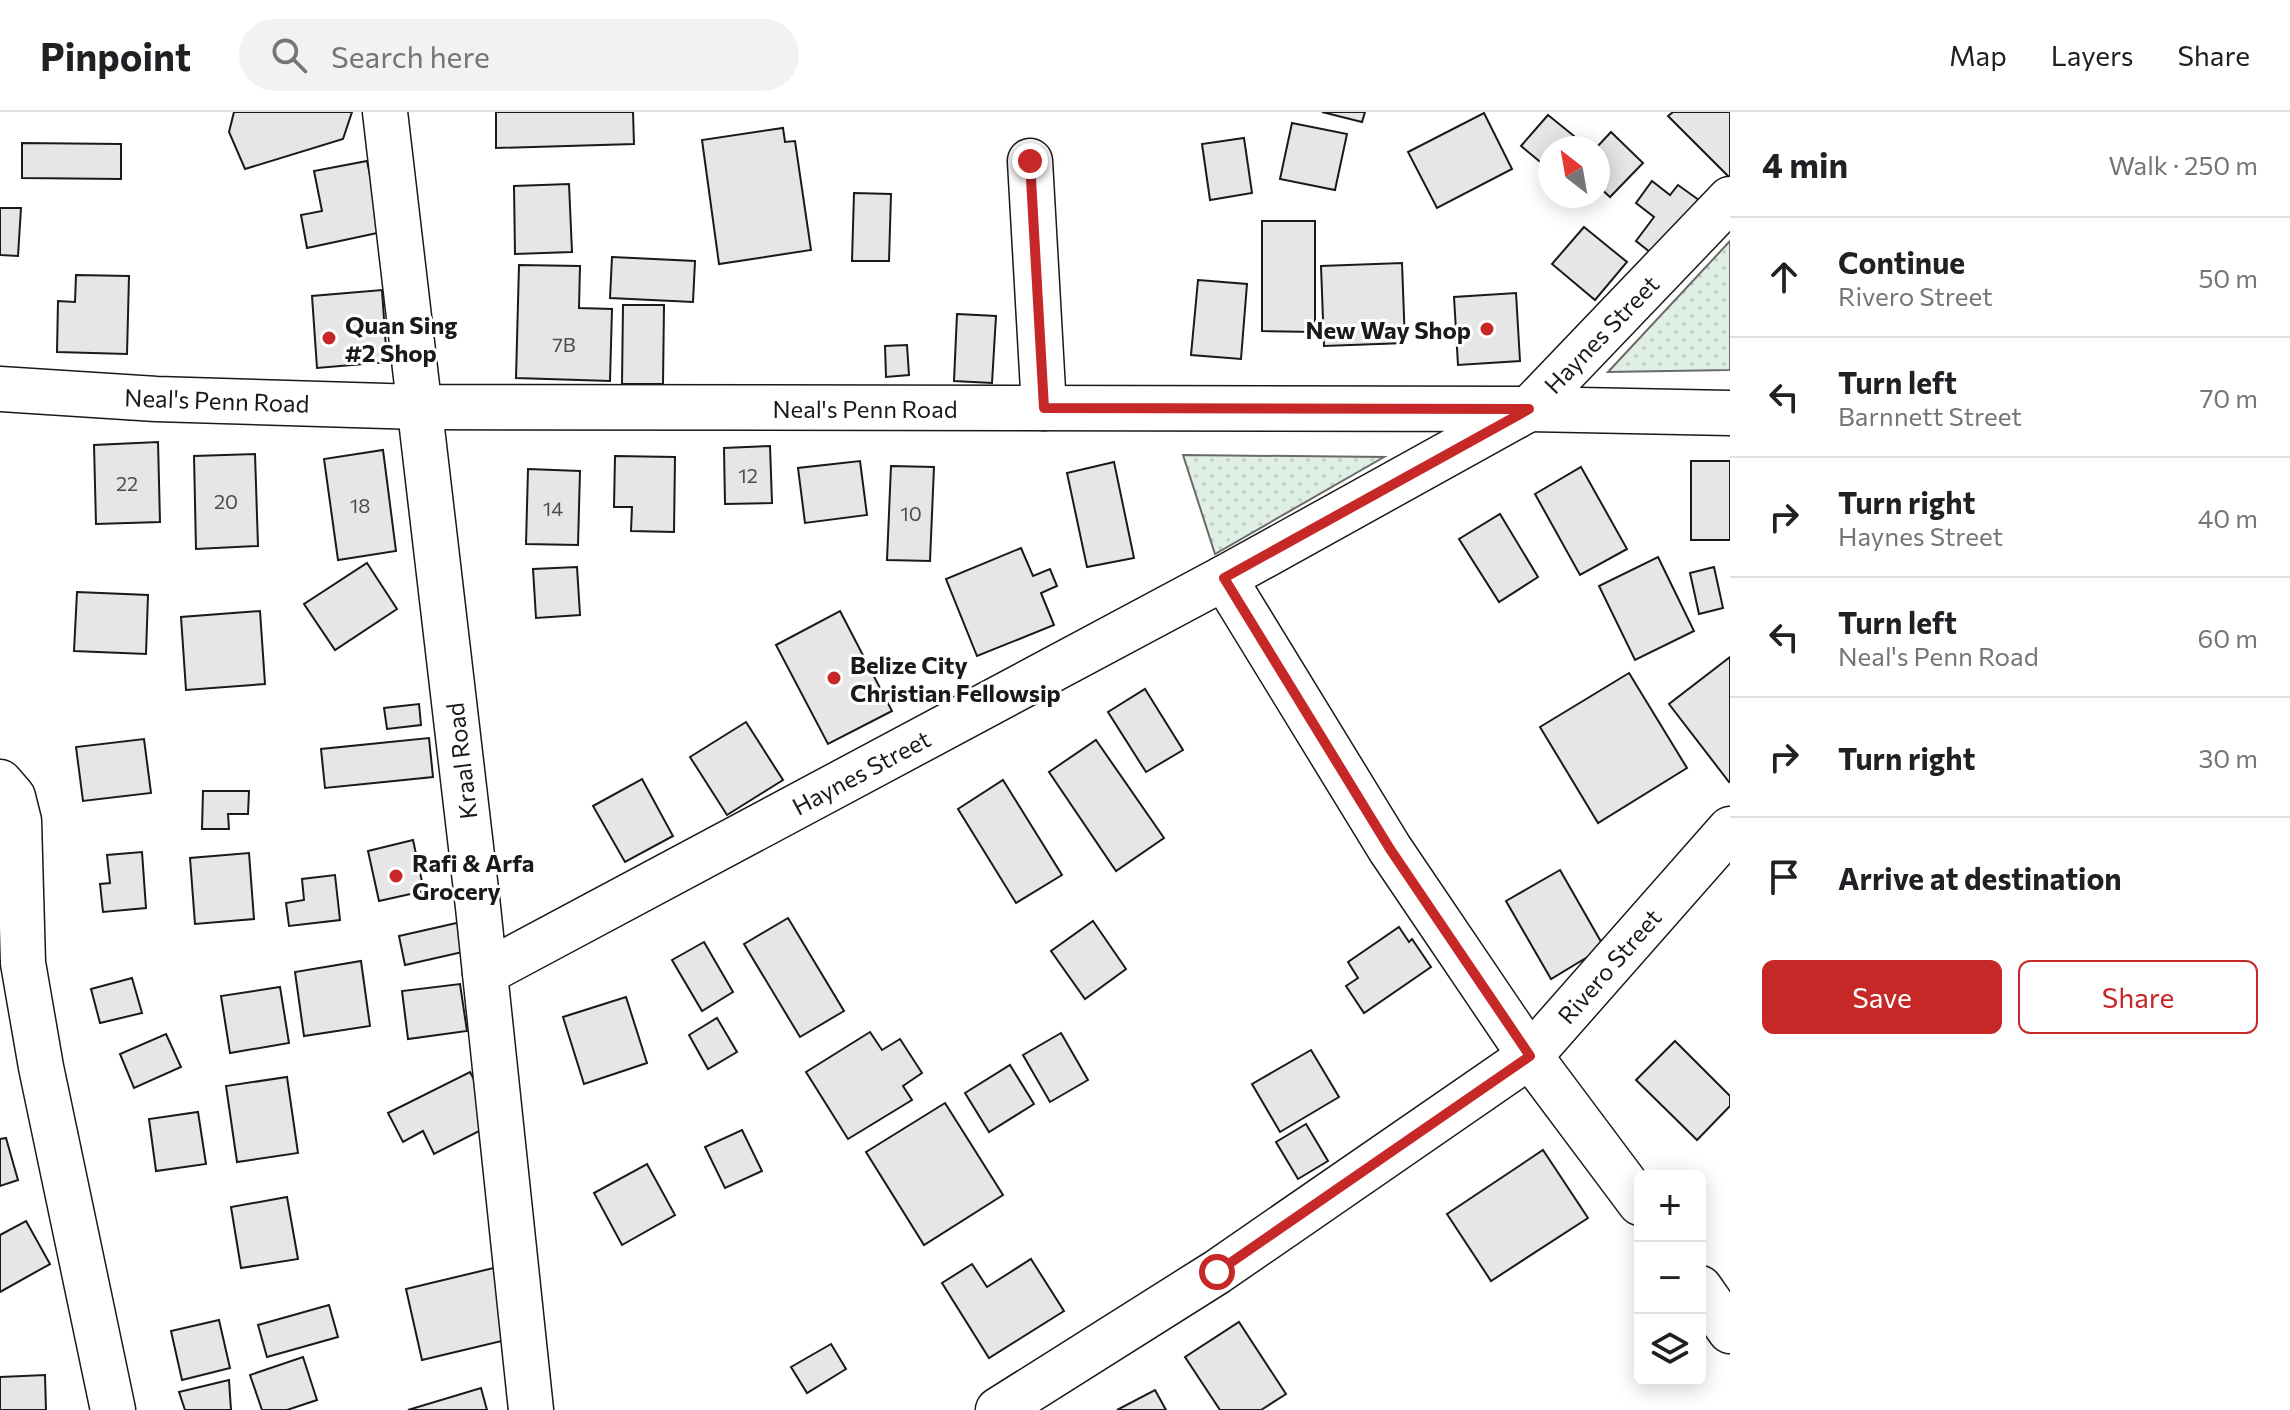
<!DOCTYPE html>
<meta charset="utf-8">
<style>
:root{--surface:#fff;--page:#f2f2f2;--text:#202124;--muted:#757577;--line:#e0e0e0;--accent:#c62828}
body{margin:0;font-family:Commissioner,sans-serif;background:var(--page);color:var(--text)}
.controls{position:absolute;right:24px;bottom:24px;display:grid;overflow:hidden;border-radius:12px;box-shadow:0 4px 20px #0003}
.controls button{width:72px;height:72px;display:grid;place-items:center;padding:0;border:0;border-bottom:2px solid var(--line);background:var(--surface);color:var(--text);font:40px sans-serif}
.compass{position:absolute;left:1538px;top:24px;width:72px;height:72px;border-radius:50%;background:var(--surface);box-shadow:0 4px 20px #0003;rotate:329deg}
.stop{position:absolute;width:24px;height:24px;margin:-18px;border:6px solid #c62828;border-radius:50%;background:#fff}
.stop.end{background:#c62828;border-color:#fff;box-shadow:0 2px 8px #0008}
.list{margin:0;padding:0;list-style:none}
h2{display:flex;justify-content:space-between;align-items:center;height:104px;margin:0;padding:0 32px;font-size:34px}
h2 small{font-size:26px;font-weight:400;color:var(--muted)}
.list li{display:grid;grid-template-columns:52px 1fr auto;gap:24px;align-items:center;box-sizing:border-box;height:120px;padding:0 32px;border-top:2px solid var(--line)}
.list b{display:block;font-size:30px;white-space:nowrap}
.list p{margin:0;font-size:26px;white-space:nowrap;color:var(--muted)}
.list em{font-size:26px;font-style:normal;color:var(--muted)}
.actions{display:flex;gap:16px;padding:24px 32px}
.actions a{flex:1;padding:18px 0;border:2px solid var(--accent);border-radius:12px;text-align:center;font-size:28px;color:var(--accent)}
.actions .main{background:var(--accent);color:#fff}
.icon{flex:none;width:44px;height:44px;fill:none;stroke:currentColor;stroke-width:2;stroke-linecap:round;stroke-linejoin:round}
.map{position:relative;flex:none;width:1730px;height:1298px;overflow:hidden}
header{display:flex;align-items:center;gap:48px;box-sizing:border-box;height:112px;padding:0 40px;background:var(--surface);border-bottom:2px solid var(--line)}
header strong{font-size:38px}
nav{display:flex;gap:44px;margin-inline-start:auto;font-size:28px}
.search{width:560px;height:72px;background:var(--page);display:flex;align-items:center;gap:20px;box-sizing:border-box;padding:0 28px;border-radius:44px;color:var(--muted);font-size:30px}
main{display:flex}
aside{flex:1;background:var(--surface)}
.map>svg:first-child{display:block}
</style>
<header>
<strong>Pinpoint</strong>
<div class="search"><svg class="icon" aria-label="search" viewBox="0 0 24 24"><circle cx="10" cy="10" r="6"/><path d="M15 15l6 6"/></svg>Search here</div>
<nav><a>Map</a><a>Layers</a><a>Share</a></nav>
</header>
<main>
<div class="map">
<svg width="1730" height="1298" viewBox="0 0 1730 1298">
<defs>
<pattern id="park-dots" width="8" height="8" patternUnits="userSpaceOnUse" patternTransform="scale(2)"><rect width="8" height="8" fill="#e0efe3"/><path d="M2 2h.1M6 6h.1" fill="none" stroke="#c0ccc2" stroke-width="1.8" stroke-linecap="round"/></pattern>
</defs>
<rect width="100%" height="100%" fill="#fff"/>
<g fill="url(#park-dots)" stroke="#6a6a6a" stroke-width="2">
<polygon points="1730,129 1730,258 1608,260"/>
<polygon points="1183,343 1384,345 1215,442"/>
</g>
<g fill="#e6e6e6" stroke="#1a1a1a" stroke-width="2">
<polygon points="234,0 352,0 343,27 245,57 229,20"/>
<polygon points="496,0 633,0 634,32 496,36"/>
<polygon points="1322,0 1365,0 1362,10"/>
<polygon points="1673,0 1730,0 1730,66 1668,4"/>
<polygon points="1484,1 1512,57 1437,96 1408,40"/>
<polygon points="1548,3 1579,28 1572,36 1550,36 1550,58 1521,34"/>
<polygon points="1292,11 1347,22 1335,78 1280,67"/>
<polygon points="783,16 785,30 795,29 811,138 719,152 702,28"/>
<polygon points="1611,20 1643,51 1610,85 1598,74 1598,36 1596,36"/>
<polygon points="1244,26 1252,81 1210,88 1202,32"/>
<polygon points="22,31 121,32 121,67 22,66"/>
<polygon points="367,49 382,120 307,136 301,103 322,99 314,59"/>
<polygon points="1652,69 1670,83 1678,73 1703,91 1660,148 1636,129 1654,105 1636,91"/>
<polygon points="569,72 572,140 515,142 514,74"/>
<polygon points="854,81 891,82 889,149 852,149"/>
<polygon points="0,96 21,96 18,144 0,143"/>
<polygon points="1262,109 1315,109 1315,220 1262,219"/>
<polygon points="1584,115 1627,150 1595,188 1552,152"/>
<polygon points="612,145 695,149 693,190 610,186"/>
<polygon points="1402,151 1405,231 1324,234 1321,154"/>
<polygon points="519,153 580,154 579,196 612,197 610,269 516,266"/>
<polygon points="76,163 129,164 127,242 57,240 58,189 75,190"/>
<polygon points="1198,168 1247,172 1241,247 1191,243"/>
<polygon points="382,178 387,250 317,256 312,184"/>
<polygon points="1516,181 1520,249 1458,253 1454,185"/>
<polygon points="623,193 664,193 663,272 622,272"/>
<polygon points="957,202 996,204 992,271 954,269"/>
<polygon points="907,233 909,263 886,265 885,234"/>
<polygon points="158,330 160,410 96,412 94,333"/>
<polygon points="770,334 772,391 725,392 724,336"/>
<polygon points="383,338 396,439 338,448 324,347"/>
<polygon points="255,342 258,434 196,437 194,344"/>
<polygon points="615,344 675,345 674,420 631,419 632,395 614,395"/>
<polygon points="860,349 867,403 805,411 798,356"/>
<rect x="1691" y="349" width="39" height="79"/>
<polygon points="1114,350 1134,446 1087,455 1067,361"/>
<polygon points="891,354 934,355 930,449 887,448"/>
<polygon points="1581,355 1627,437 1580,463 1535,382"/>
<polygon points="528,357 580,359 578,433 526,432"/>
<polygon points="1500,402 1538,465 1499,490 1459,427"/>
<polygon points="1021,436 1033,464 1050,457 1057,474 1041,481 1054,513 977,544 946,467"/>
<polygon points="1658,445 1694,519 1635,548 1599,474"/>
<polygon points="367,451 397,497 335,538 304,492"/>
<polygon points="577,455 580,503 536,506 533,457"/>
<polygon points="1714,455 1723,496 1699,502 1690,461"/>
<polygon points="77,480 148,483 146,542 74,539"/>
<polygon points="260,499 265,572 186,578 181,505"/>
<polygon points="840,499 892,599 828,632 776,533"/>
<polygon points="1730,545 1730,669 1729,670 1669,592"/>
<polygon points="1629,561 1687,656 1598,711 1540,615"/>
<polygon points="1145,577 1183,638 1146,660 1108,600"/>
<polygon points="419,592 421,613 387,617 384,596"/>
<polygon points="746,610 783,668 727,703 690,645"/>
<polygon points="429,626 433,665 325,676 321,637"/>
<polygon points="144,627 151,681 83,689 76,635"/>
<polygon points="1096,628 1164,726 1116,759 1049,660"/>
<polygon points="642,667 673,724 625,750 593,694"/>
<polygon points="1003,668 1062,763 1016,791 958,697"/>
<polygon points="203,679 249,679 248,702 228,702 229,717 202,717"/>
<polygon points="413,728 424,779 379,789 368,739"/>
<polygon points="142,740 146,796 103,800 100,772 110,771 107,743"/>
<polygon points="249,741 254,807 195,812 190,746"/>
<polygon points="1560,758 1604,835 1551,867 1506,789"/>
<polygon points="335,763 340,808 289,814 286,791 304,788 302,767"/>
<polygon points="788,806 844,899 800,925 744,832"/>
<polygon points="1093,809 1126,857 1085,887 1051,839"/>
<polygon points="461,810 467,839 405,853 399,824"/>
<polygon points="1399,815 1409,830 1412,827 1431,855 1364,901 1346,874 1358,866 1348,850"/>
<polygon points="704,830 733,880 702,899 672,848"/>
<polygon points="361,849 370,914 304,924 295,860"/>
<polygon points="132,866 142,901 100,911 91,877"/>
<polygon points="460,872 467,919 408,927 402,879"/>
<polygon points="280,875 289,931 230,941 221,884"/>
<polygon points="626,885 647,951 584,972 563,905"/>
<polygon points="717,906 737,940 708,957 689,923"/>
<polygon points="870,920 882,938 900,927 922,961 903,974 912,988 848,1027 806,960"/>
<polygon points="1061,921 1088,968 1050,990 1023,943"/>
<polygon points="166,922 181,955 134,976 120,942"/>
<polygon points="1675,929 1730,984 1730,994 1697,1028 1636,968"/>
<polygon points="1311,938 1339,985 1280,1020 1252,972"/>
<polygon points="1010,953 1034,992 989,1020 965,981"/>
<polygon points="470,960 497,1010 434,1042 423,1019 403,1030 388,1001"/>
<polygon points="287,965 298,1041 237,1050 226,974"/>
<polygon points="945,991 1003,1083 924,1133 866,1040"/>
<polygon points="198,1000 206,1052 156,1059 149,1007"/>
<polygon points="1306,1012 1328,1049 1298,1067 1276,1030"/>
<polygon points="742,1018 762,1059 725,1076 705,1035"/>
<polygon points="6,1026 18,1068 0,1074 0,1027"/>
<polygon points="1543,1038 1588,1106 1491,1169 1447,1102"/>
<polygon points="647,1052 675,1103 622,1133 594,1081"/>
<polygon points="287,1085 298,1147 241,1156 231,1095"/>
<polygon points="26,1109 50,1152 0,1180 0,1123"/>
<polygon points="1031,1147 1064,1199 989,1246 942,1171 972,1152 987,1175"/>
<polygon points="502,1154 518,1225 422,1248 406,1177"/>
<polygon points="329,1193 338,1225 267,1245 258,1213"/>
<polygon points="219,1208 230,1256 182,1268 171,1219"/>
<polygon points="1239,1210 1286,1282 1261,1298 1220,1298 1185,1245"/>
<polygon points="831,1232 846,1257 807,1281 791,1255"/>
<polygon points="303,1245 317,1288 287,1298 262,1298 250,1263"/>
<polygon points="45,1263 46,1298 0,1298 0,1265"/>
<polygon points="229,1268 231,1298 185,1298 179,1280"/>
<polygon points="481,1276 487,1298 408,1298"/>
<polygon points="1155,1278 1166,1298 1117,1298"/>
</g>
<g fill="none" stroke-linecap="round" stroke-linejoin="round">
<defs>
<g id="minor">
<polyline points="385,0 478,795 531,1298"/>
<polyline points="1030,49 1044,296"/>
<polyline points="0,277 156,287 419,295 1529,297 1730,301"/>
<polyline points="1224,466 1390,737 1530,944 1640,1091"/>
<polyline points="0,670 13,685 19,709 23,851 41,955 113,1298"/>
<polyline points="485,861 1224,466 1529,297 1730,87"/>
<polyline points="1700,1176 1730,1219"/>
<polyline points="998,1298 1217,1160 1530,944 1730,717"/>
</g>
</defs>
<use href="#minor" stroke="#1a1a1a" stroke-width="47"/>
<use href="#minor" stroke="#fff" stroke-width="44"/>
</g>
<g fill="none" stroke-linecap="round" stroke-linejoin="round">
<polyline stroke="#c62828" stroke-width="10" points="1030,49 1044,296 1529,297 1224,466 1390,737 1530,944 1217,1160"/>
</g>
<g fill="#c62828" stroke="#fff" stroke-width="3">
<circle cx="1487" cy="217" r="8"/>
<circle cx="329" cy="226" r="8"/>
<circle cx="834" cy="566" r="8"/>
<circle cx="396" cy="764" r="8"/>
</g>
<g text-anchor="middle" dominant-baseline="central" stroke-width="6" stroke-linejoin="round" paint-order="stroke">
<g font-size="20" fill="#4d4d4d">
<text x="564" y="232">7B</text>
<text x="748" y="363">12</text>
<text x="127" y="371">22</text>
<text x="226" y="389">20</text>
<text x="360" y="393">18</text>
<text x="553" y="396">14</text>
<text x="911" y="401">10</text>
</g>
<g font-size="24" font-weight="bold" fill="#1a1a1a" stroke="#fff" text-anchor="start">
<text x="345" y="212">Quan Sing<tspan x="345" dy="28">#2 Shop</tspan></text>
<text x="1471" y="217" text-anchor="end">New Way Shop</text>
<text x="850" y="552">Belize City<tspan x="850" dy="28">Christian Fellowsip</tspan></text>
<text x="412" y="750">Rafi &amp; Arfa<tspan x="412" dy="28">Grocery</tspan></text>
</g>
<g font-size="24" fill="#1a1a1a" stroke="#fff">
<text transform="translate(1601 222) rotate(-46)">Haynes Street</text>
<text transform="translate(217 288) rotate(2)">Neal's Penn Road</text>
<text x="865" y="296">Neal's Penn Road</text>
<text transform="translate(461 649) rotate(-97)">Kraal Road</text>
<text transform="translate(861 660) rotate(-28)">Haynes Street</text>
<text transform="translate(1609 854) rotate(-49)">Rivero Street</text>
</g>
</g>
</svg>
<div class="controls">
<button>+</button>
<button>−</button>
<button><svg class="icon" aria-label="layers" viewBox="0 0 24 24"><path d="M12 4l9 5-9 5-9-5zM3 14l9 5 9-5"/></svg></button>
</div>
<svg class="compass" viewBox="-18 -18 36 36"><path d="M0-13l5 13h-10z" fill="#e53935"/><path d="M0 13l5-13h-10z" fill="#757577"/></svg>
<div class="stop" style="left:1217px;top:1160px"></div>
<div class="stop end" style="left:1030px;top:49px"></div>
</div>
<aside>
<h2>4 min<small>Walk · 250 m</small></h2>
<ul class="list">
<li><svg class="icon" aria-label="ahead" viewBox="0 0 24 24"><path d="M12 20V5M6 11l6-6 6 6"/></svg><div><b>Continue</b><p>Rivero Street</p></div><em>50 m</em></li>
<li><svg class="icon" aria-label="left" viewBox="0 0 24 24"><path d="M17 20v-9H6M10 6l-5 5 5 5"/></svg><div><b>Turn left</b><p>Barnnett Street</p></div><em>70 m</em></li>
<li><svg class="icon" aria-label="right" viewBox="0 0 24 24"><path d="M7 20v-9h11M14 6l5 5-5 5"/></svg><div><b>Turn right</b><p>Haynes Street</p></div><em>40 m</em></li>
<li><svg class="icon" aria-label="left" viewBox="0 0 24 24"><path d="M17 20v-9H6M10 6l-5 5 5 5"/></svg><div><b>Turn left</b><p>Neal's Penn Road</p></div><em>60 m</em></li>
<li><svg class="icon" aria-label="right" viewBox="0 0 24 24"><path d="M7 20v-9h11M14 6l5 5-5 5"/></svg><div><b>Turn right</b></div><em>30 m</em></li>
<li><svg class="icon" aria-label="arrive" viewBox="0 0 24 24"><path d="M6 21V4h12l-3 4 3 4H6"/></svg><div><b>Arrive at destination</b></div></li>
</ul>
<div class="actions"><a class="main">Save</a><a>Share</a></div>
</aside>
</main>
